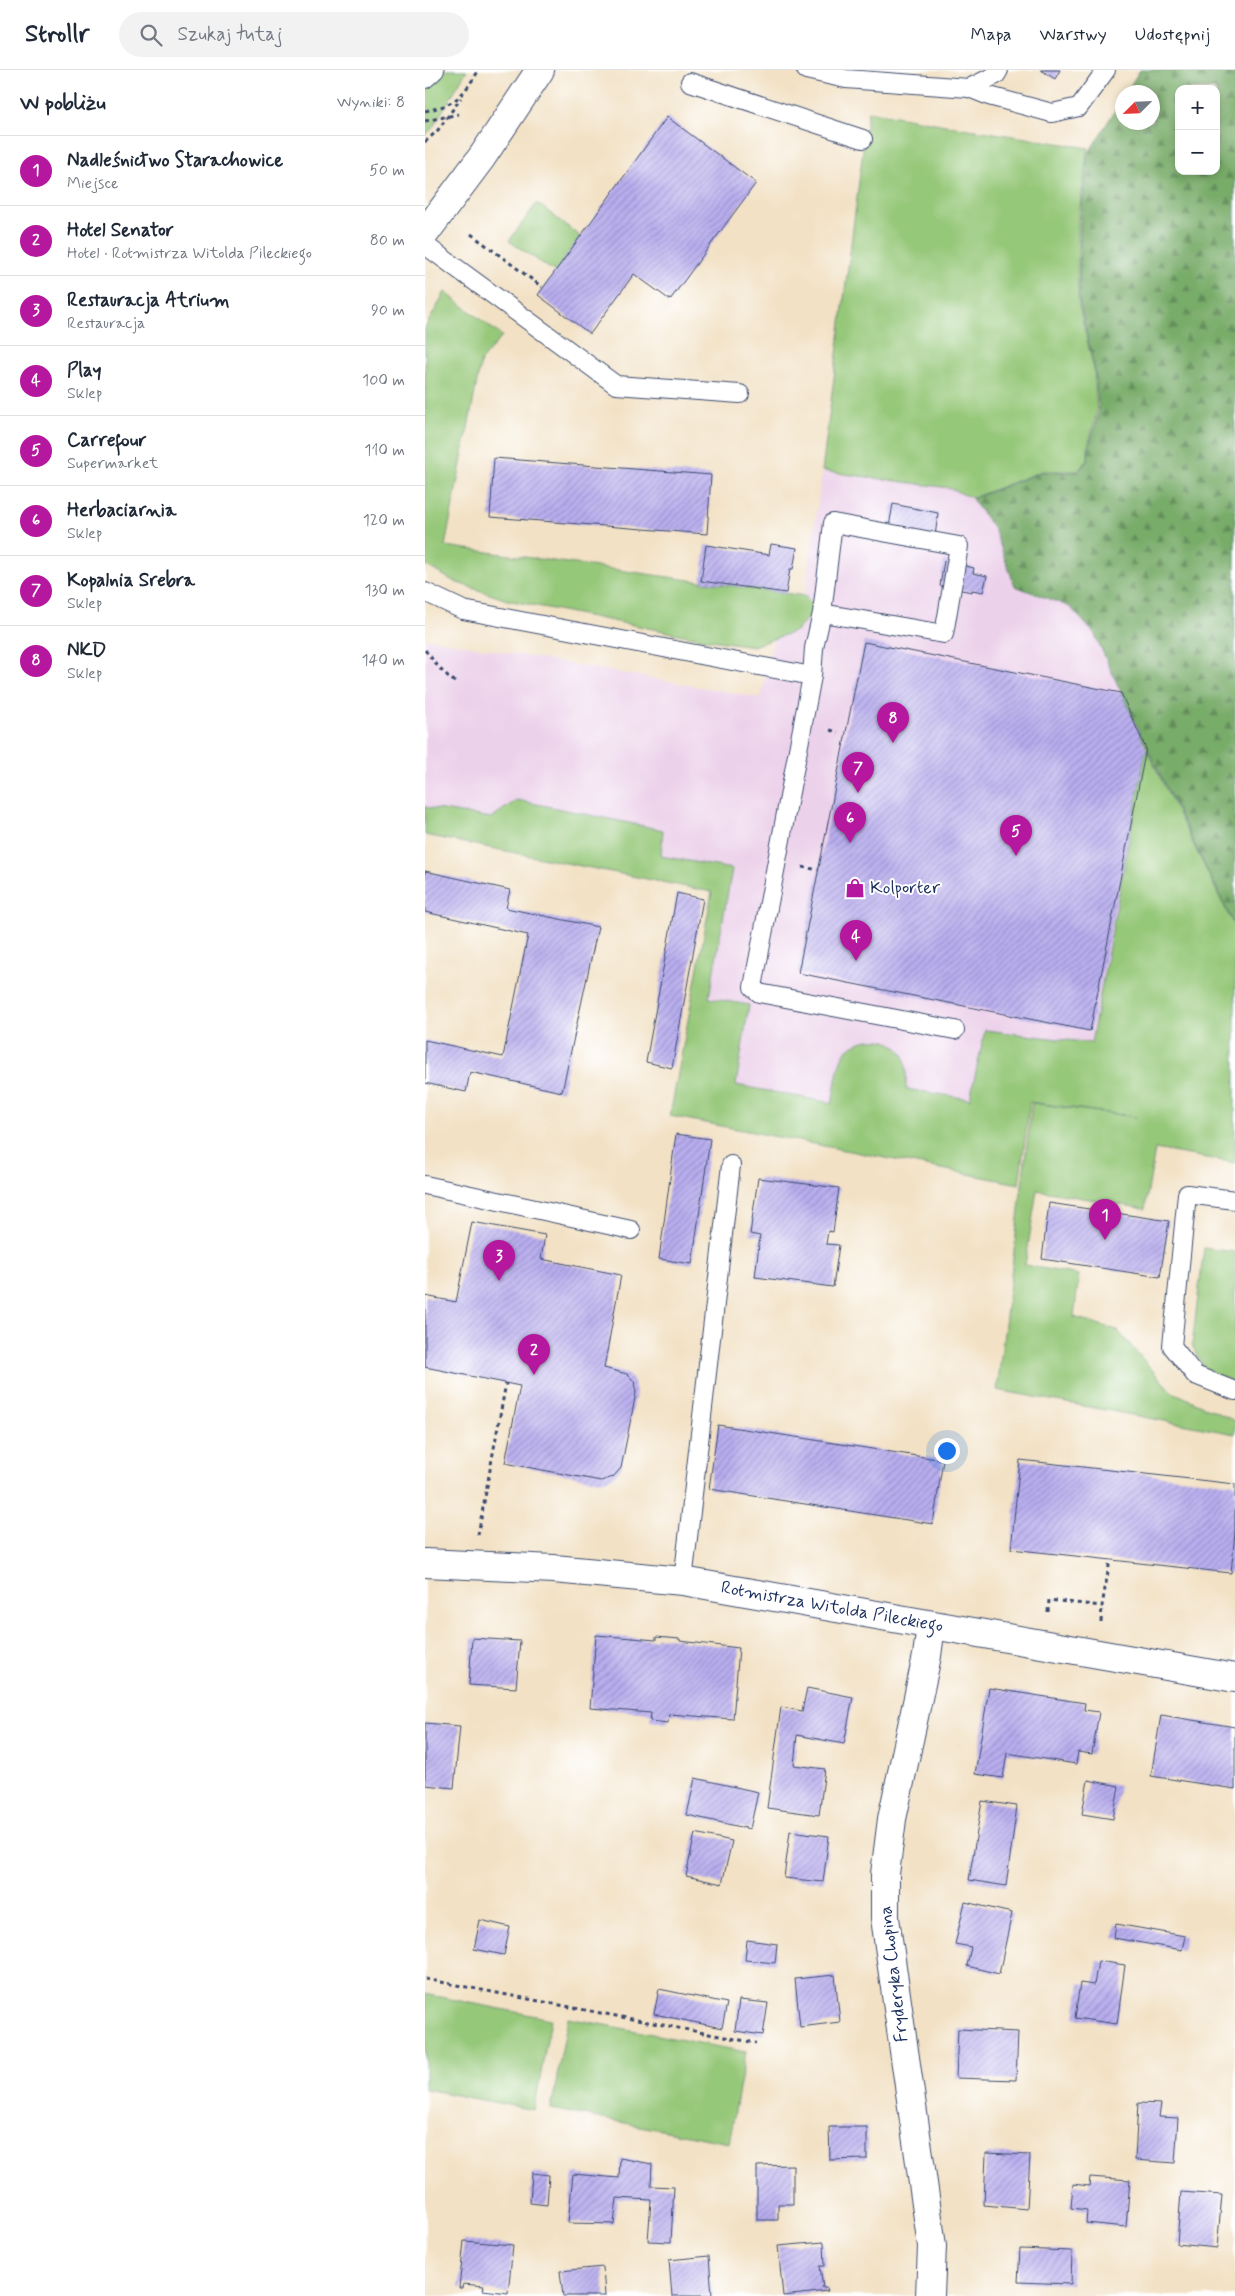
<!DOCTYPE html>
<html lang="pl">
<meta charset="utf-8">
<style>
:root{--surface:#fff;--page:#f2f2f3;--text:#1f2937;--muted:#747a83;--line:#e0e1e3;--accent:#b5179e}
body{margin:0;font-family:Mynerve,sans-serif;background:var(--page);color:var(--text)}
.controls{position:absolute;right:15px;top:15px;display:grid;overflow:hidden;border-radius:10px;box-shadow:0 2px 8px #0003}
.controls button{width:45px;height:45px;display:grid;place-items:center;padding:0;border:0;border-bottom:1px solid var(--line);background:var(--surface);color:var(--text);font:25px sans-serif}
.compass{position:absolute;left:690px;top:15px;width:45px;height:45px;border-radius:50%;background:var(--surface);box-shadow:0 2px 8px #0003;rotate:246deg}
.you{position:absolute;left:521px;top:1380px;width:18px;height:18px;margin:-12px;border:4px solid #fff;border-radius:50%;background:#1a73e8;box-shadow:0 0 0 8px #1a73e833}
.badge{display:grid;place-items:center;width:32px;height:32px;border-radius:50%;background:var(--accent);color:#fff;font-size:16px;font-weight:700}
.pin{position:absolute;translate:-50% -41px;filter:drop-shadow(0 1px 2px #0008)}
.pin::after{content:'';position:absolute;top:26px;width:18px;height:15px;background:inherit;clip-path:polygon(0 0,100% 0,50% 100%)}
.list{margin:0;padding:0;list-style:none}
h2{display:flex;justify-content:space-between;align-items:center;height:65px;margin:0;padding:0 20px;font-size:21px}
h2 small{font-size:16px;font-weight:400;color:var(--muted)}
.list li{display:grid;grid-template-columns:32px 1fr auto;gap:15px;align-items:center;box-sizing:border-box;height:70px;padding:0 20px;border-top:1px solid var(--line)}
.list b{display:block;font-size:19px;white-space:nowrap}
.list p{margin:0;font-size:16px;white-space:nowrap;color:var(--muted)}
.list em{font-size:16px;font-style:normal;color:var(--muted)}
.icon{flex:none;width:28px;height:28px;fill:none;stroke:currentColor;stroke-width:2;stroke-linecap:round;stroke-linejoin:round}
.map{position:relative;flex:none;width:810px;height:2226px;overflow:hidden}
header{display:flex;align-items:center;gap:30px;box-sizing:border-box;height:70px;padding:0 25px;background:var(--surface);border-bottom:1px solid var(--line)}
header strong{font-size:24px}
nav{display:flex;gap:28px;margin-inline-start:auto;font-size:18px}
.search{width:350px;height:45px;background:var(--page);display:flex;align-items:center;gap:12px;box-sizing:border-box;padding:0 18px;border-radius:28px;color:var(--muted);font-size:19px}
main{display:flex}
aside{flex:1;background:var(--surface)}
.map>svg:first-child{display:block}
</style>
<header>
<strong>Strollr</strong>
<div class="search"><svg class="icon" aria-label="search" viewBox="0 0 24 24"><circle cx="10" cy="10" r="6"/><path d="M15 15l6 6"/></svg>Szukaj tutaj</div>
<nav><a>Mapa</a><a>Warstwy</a><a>Udostępnij</a></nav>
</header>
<main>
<aside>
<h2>W pobliżu<small>Wyniki: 8</small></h2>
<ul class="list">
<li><span class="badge">1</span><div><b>Nadleśnictwo Starachowice</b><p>Miejsce</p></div><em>50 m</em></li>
<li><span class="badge">2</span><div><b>Hotel Senator</b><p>Hotel · Rotmistrza Witolda Pileckiego</p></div><em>80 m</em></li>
<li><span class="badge">3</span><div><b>Restauracja Atrium</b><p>Restauracja</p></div><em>90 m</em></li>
<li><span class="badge">4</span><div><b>Play</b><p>Sklep</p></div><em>100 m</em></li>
<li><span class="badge">5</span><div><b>Carrefour</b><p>Supermarket</p></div><em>110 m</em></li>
<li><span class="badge">6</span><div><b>Herbaciarnia</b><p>Sklep</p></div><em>120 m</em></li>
<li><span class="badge">7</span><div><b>Kopalnia Srebra</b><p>Sklep</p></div><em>130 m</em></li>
<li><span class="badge">8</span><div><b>NKD</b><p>Sklep</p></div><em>140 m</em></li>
</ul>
</aside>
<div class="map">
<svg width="810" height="2226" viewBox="0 0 810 2226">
<defs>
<pattern id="forest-firs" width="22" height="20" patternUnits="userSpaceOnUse" patternTransform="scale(1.25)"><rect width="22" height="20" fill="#78ac69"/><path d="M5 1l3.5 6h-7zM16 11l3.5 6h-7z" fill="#628c5a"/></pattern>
<pattern id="building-hatch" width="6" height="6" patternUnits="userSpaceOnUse" patternTransform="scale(1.25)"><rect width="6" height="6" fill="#b9aeef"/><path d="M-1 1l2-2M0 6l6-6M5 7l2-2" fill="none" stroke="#968ec5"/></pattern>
</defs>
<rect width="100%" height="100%" fill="#fff"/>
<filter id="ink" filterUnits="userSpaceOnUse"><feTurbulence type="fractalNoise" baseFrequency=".02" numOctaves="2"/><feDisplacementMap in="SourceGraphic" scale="10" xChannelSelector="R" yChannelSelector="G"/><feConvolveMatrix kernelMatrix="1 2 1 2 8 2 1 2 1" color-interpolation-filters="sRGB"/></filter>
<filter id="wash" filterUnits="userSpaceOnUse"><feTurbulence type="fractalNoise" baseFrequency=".0096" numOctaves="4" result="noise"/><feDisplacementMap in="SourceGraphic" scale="20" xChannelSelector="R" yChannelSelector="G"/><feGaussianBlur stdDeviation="1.12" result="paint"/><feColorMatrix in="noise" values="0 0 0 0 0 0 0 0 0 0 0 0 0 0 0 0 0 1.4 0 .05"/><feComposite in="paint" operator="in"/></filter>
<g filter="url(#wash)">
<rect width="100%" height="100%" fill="#f2e1c4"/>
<polygon fill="#ecd1ea" points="397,402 524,418 547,429 569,459 590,516 645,537 669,563 721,679 810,858 810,1015 804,1061 605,1032 594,1114 245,1046 287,822 0,765 0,568 336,628 358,523 380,525"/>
<g fill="#96c879" stroke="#587c6c">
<polygon points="0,0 42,0 7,59 0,65"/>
<polygon points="443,41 537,58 664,78 662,83 653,154 653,231 669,300 672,342 663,376 663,390 652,401 617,401 547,428 524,418 397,401"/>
<polygon points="112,133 155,166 130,202 84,171"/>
<polygon points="20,222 77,266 56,291 20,476 380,526 392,538 371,561 328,576 278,569 82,530 30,512 0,495 0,258"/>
<path d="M721 679 810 858V1093L730 1079 720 1139 612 1120 600 1195 654 1205 649 1247 692 1260 746 1321 810 1351V1364L572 1320 607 1033 711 1047 605 1032 594 1114 245 1046 287 822 0 765V737L66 748 92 730 238 760 236 786 307 799 284 928 324 935 311 1015 407 1033C410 1020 412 995 419 984 430 967 462 964 476 981 483 990 481 1008 481 1019L545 1029 560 960 666 973Z"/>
<polygon points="779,1178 810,1182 810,1313 779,1298 767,1275"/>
<polygon points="0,1924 126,1949 109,2040 0,2019"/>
<polygon points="143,1948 321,1982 304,2073 126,2039"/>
</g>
<path fill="url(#forest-firs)" stroke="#4a6e64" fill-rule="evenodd" d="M715 0H810V857L717 668 669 563 645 537 590 516 569 459 547 429 617 402H653L663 390 664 377 674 342 670 301 654 229 655 153 663 84 697 29 698 52H728V22H701ZM754 19H791V101H754Z"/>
<g id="blocks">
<g fill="url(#building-hatch)">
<polygon points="616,0 635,0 630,9"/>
<polygon points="242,47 331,113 245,230 209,204 165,264 113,225"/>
<polygon points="69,388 286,405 282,464 65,447"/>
<polygon points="468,434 513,443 509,475 462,468"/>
<polygon points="346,474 372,478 368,499 365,499 361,523 276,511 281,475 344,485"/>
<polygon points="519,491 549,498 548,503 562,506 558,522 547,520 547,522 515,516"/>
<polygon points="439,572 696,623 721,679 665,961 373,903"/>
<polygon points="0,801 85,820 81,838 173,857 137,1022 45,1002 41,1022 0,1013 0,970 78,987 103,865 0,842"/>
<polygon points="252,823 278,829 247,998 221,992"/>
<polygon points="251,1064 285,1069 267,1194 234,1189"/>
<polygon points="333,1108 414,1118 408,1162 403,1161 401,1174 414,1175 408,1217 330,1207 335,1166 325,1164"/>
<polygon points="624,1133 744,1151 735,1207 617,1189"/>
<polygon points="47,1152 120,1165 116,1189 196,1205 179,1298 202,1304 209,1311 211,1323 196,1398 188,1407 176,1411 80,1393 95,1316 0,1297 0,1226 31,1232"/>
<polygon points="293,1355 518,1390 508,1454 284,1419"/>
<polygon points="595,1390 810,1414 810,1463 806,1503 586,1479"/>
<polygon points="171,1565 231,1570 231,1567 255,1569 255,1571 314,1578 308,1649 244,1644 243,1653 225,1651 226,1643 165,1638"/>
<polygon points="47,1568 95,1571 91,1618 44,1615"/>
<polygon points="382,1618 428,1627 419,1674 372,1665 369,1695 400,1699 394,1745 342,1738 356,1637 377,1641"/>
<polygon points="564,1618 660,1633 659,1640 674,1642 667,1684 653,1682 651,1694 582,1683 578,1708 550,1704"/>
<polygon points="736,1645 810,1657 810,1719 726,1706"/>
<polygon points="0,1653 35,1656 29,1718 0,1715"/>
<polygon points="270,1708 333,1722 325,1759 262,1745"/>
<polygon points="663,1710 694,1716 688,1749 657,1744"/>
<polygon points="557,1731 592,1736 581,1816 544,1810"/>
<polygon points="365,1761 404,1766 398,1812 359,1808"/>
<polygon points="270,1763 307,1771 297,1814 261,1806"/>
<polygon points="540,1832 587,1843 574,1904 542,1896 546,1877 530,1874"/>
<polygon points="55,1850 85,1857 79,1885 49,1879"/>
<polygon points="691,1854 760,1866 757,1880 689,1868"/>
<polygon points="322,1870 352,1874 350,1893 320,1890"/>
<polygon points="673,1891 700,1895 692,1954 650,1948 655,1913 669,1915"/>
<polygon points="410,1905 415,1952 375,1957 370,1909"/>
<polygon points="234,1919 302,1933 297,1958 229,1944"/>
<polygon points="314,1930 343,1933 338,1965 310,1961"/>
<polygon points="533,1959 593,1962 591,2010 531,2008"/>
<polygon points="713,2033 736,2034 734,2047 753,2048 750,2093 710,2090"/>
<polygon points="404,2057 442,2057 442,2089 405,2090"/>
<polygon points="561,2083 605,2085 602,2139 559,2135"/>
<polygon points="195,2088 227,2094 226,2116 249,2117 246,2172 223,2171 226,2130 192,2128 189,2154 143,2153 148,2104 194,2108"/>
<polygon points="368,2095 368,2134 353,2134 353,2150 332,2150 332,2096"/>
<polygon points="107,2103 124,2105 122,2135 105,2133"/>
<polygon points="665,2107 705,2110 701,2157 661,2153 662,2140 646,2138 648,2114 664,2116"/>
<polygon points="756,2122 797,2125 792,2178 752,2174"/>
<polygon points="39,2171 88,2175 83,2223 58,2220 59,2216 38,2214 37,2218 34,2218"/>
<polygon points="399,2172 400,2196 395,2196 398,2218 402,2218 403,2221 358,2226 353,2176"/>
<polygon points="595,2179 647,2181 646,2214 593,2212"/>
<polygon points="284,2186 287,2226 247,2226 244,2190"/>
<polygon points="178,2197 180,2226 138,2226 135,2201"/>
</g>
</g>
</g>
<g filter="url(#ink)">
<use href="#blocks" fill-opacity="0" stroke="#3b4a6d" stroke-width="1"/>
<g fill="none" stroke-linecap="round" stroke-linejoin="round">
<defs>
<g id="lane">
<polyline points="381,0 421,9 544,18 571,5 574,0"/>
<polyline points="0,9 10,0"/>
<polyline points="265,12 438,69"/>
<polyline points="544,18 564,26 627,43 654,37 681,0"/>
<polyline points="0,175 191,315 315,324"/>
<polyline points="0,522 38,540 387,606 328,917 334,923 530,960"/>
<polyline points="387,606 389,578 397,543 408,453 534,476 519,564 397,543"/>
<polyline points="0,1115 206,1160"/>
<polyline points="810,1130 762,1124 747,1276 770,1305 810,1321"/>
<polyline points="258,1511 306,1095"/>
</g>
<g id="street">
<polyline points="0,1493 129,1499 258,1511 810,1608"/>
<polyline points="505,2226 507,2176 460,1848 460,1804 467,1749 502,1586 506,1555"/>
</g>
<polyline id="secondary" points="0,163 57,87 115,0"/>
</defs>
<use href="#lane" stroke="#3b4a6d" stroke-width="20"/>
<use href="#street" stroke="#3b4a6d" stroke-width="30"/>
<use href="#secondary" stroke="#3b4a6d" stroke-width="30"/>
<g stroke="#3b4a6d" stroke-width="3" stroke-dasharray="4 4" stroke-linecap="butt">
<path d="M0 41C33 34 37 26 54 0"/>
<polyline points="0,51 34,44"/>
<polyline points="0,72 13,60 36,28"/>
<polyline points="46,164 117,217"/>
<polyline points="0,580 15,599 32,614"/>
<polyline points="405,660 413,662"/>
<polyline points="377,797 394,800"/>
<polyline points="53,1465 81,1313"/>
<polyline points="623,1542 624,1530 677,1536 685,1490"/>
<polyline points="676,1552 677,1536"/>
<polyline points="0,1909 331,1973"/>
</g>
<use href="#lane" stroke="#fff" stroke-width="18"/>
<use href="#street" stroke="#fff" stroke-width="28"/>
<use href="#secondary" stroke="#fff" stroke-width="28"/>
</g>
</g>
<defs>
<symbol id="shop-bare" viewBox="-9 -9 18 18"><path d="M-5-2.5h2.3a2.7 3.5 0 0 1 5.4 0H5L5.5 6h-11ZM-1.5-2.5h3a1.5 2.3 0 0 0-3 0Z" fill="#b5179e" stroke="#fff" stroke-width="2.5" paint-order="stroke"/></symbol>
</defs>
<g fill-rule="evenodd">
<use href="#shop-bare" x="416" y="804" width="28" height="28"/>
</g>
<g text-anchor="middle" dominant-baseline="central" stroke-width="4" stroke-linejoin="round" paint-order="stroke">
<g font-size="18" fill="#1b2f5e" stroke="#fff" text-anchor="start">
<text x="445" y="818">Kolporter</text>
</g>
<g font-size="18" fill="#1b2f5e" stroke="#fff">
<text transform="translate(407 1537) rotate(10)">Rotmistrza Witolda Pileckiego</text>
<text transform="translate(469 1904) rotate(-97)">Fryderyka Chopina</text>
</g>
</g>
</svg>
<div class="controls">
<button>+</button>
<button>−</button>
</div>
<svg class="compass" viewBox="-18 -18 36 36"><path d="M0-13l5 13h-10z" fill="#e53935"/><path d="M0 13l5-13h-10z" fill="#747a83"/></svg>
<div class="you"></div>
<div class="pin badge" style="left:680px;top:1170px">1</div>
<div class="pin badge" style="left:109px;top:1305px">2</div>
<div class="pin badge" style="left:74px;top:1211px">3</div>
<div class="pin badge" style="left:431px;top:891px">4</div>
<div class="pin badge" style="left:591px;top:786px">5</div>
<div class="pin badge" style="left:425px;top:773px">6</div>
<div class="pin badge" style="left:433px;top:723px">7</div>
<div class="pin badge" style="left:468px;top:673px">8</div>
</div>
</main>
